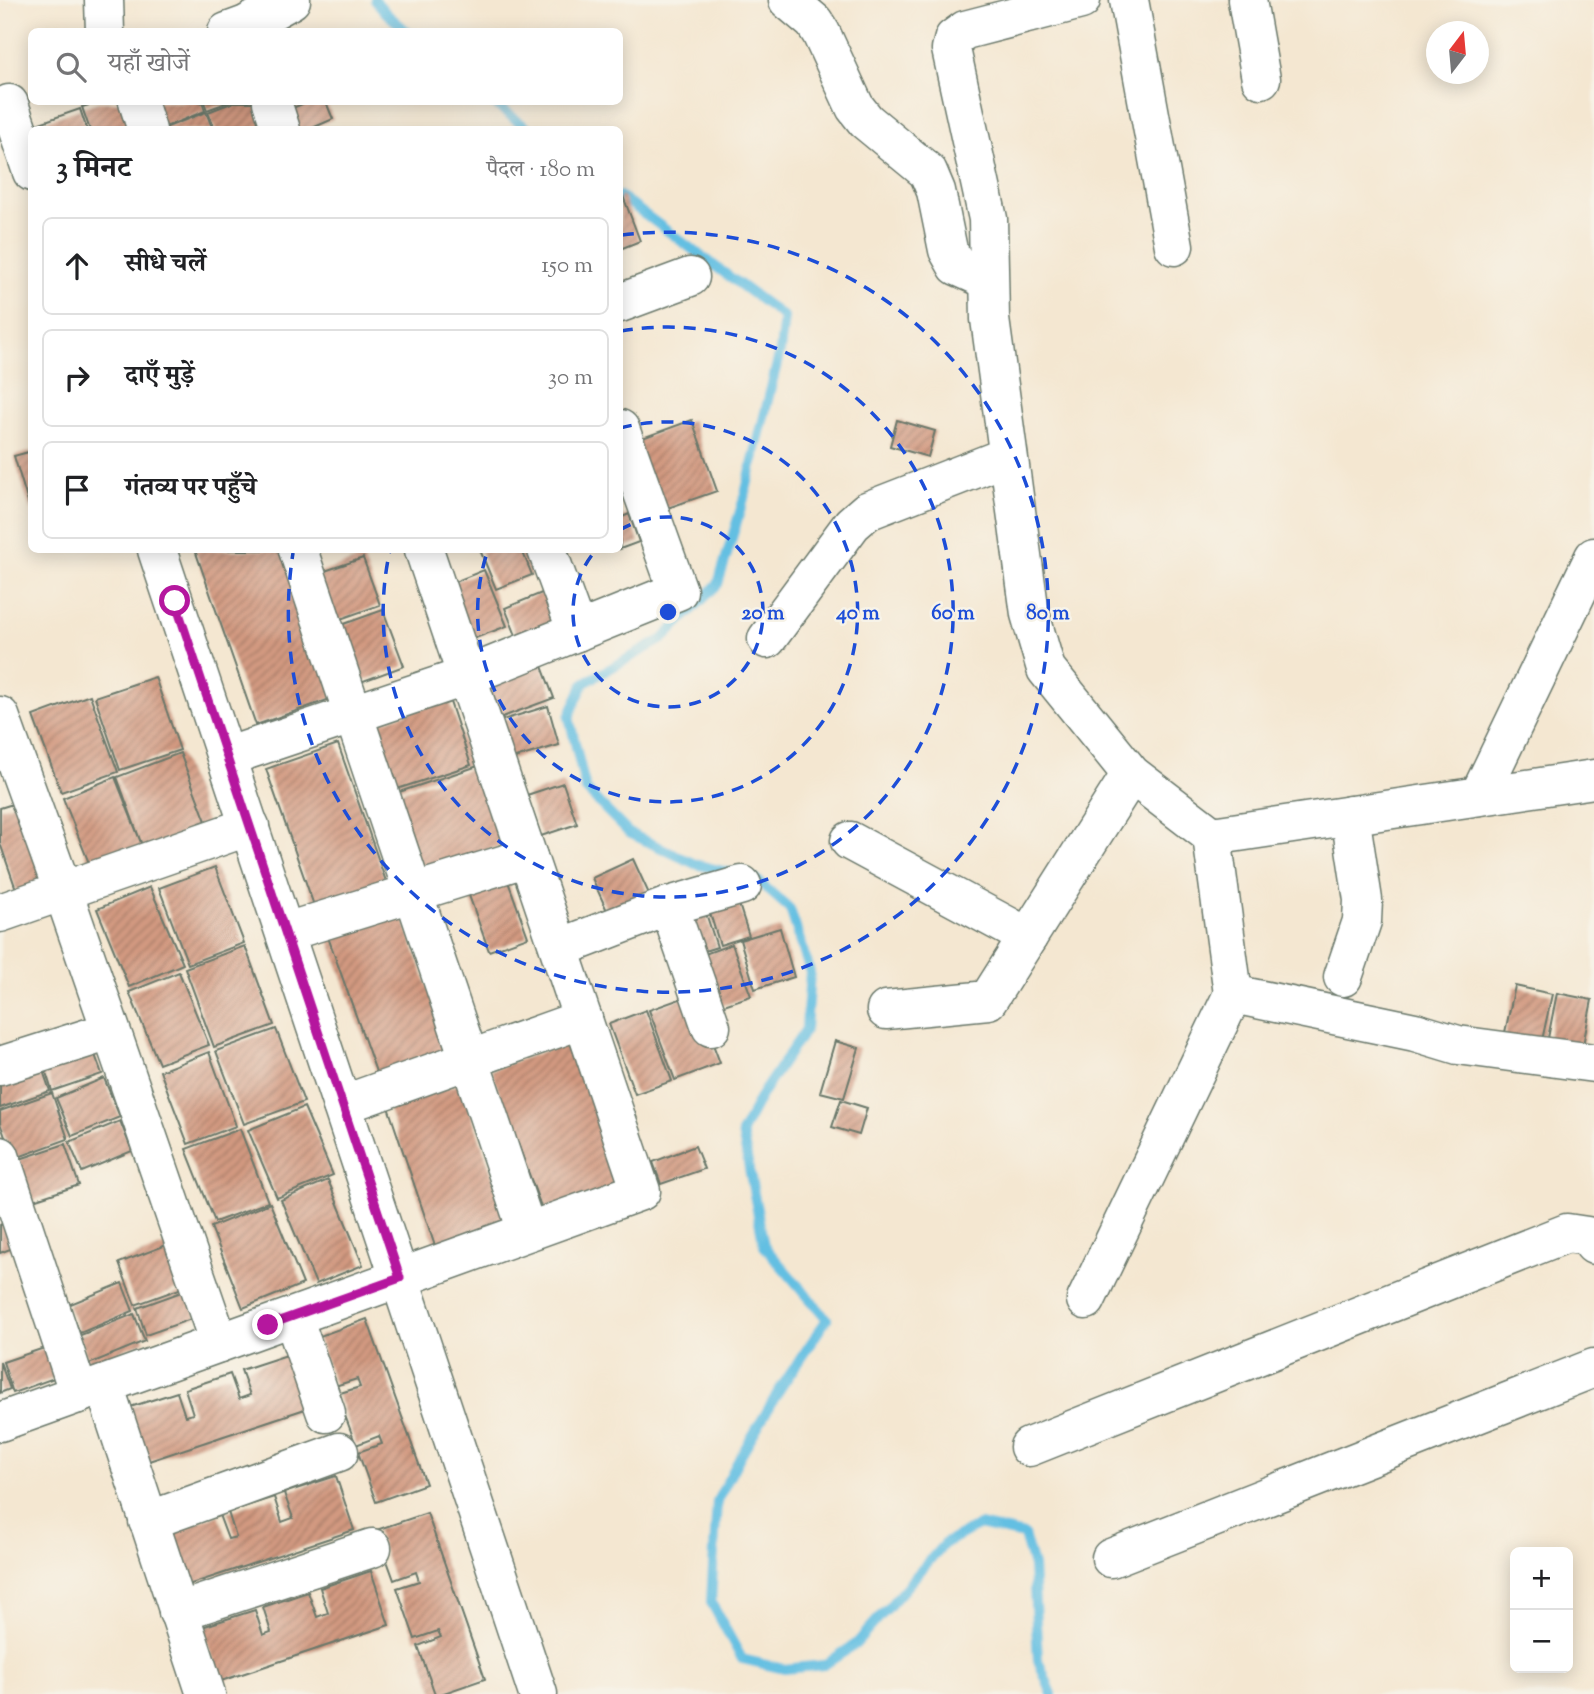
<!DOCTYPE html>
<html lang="hi">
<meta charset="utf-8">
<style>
:root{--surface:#fff;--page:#f2f2f2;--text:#202124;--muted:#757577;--line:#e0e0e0}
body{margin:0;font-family:"Sorts Mill Goudy","Noto Serif Devanagari",serif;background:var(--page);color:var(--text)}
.controls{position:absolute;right:21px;bottom:21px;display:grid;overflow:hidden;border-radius:10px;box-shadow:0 4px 18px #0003}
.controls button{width:63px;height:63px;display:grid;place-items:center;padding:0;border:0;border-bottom:2px solid var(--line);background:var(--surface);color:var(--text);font:35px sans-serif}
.compass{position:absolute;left:1426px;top:21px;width:63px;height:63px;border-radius:50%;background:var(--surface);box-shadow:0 4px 18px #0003;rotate:16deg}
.stop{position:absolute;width:21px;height:21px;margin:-16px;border:5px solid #b5179e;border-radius:50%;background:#fff}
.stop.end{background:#b5179e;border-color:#fff;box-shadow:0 2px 7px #0008}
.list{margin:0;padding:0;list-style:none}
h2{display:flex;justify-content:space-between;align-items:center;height:91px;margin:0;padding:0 28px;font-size:30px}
h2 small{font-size:23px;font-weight:400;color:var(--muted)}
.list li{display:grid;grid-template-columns:46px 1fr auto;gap:21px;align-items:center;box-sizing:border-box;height:98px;margin:0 14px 14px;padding:0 14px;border:2px solid var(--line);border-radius:10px}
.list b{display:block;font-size:26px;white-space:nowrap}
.list em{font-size:23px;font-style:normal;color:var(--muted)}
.icon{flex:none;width:38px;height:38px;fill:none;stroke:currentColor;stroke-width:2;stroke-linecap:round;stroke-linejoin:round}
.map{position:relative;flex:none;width:1594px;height:1694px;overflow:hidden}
.search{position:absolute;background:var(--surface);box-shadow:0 4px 18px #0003;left:28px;top:28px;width:595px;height:77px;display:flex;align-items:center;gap:18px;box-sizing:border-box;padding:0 24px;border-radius:10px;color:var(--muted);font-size:26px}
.panel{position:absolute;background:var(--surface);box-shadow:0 4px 18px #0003;left:28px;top:126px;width:595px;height:427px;border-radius:10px}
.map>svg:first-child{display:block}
</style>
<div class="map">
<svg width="1594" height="1694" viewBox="0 0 1594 1694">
<defs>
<pattern id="building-hatch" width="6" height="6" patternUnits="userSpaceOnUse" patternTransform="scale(1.75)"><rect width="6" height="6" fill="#d29980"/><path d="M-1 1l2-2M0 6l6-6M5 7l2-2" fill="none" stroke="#aa7e6a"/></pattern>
</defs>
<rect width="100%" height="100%" fill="#f7f3e8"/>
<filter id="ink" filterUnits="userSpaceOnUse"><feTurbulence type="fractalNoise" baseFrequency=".0143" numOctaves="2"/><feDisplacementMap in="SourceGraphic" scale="14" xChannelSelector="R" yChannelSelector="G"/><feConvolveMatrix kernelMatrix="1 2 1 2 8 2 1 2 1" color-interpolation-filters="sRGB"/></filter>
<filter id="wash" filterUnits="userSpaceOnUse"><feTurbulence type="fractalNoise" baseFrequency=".00686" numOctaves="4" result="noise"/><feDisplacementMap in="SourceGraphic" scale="28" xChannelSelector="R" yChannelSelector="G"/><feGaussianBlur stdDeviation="1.57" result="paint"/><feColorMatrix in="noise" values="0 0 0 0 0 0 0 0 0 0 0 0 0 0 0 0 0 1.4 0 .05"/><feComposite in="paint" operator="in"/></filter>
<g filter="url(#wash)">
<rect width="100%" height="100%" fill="#f4e7d1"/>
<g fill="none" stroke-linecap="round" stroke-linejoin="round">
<g stroke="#64bfe2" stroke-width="10">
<polyline points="375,0 387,14 408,32"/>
<polyline points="492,102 530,130"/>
<polyline points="620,196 784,317 780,351 744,498 718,584 663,639 584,683 569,717 586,790 629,833 695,864 731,873"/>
<polyline points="749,878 757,880 790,909 810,972 806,1029 763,1092 742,1132 764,1246 827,1319 780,1389 741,1455 717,1501 711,1602 742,1659 784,1669 824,1665 856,1644 944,1544 979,1525 1024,1535 1033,1566 1038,1660 1052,1694"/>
</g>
</g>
<g id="blocks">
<g fill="url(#building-hatch)">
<polygon points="99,102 128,102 137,130 90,130 82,107"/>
<polygon points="141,102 202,102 205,111 158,130"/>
<polygon points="204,102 229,102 207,110"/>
<polygon points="234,102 255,102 267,130 215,130 208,112"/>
<polygon points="307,102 326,102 333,119 308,130 293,130 285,111"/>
<polygon points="80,109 87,130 32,130 28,127"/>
<polygon points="206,112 213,130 162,130 162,129"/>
<polygon points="623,196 640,241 620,249 620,197"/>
<polygon points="692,420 717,491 659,511 634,441"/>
<polygon points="897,420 935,431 928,457 890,446"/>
<polygon points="32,451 32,512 31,512 14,456"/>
<polygon points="629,514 639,542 620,549 620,518"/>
<polygon points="195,550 284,550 336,697 256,725"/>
<polygon points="480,550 522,550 532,575 496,589"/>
<polygon points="363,558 380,605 332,622 316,574"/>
<polygon points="484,570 507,626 465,642 442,587"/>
<polygon points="549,590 562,619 517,638 505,608"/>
<polygon points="383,610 404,666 358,683 338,626"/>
<polygon points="540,661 554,698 497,719 483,681"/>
<polygon points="155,677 180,750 120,770 95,697"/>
<polygon points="90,695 118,772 61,792 33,716"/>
<polygon points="449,699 471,765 391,791 369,726"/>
<polygon points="548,706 559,745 505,761 493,723"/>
<polygon points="338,744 389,890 317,914 266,769"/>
<polygon points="180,753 209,829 93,873 63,798 115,777 143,848 117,777"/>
<polygon points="481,765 507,844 416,873 390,795"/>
<polygon points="563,783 577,824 541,836 527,795"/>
<polygon points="19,802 46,883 17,892 0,843 0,808"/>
<polygon points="633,859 650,896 609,915 592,878"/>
<polygon points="215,867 244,943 188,964 159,888"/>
<polygon points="505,873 528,937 489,951 466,887"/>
<polygon points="150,887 183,964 129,987 97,909"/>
<polygon points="737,898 749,936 720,945 708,907"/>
<polygon points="703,904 717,947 698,953 683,911"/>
<polygon points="401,911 453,1058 380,1083 328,937"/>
<polygon points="780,928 794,977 755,989 740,940"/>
<polygon points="732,944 751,996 721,1006 702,955"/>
<polygon points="245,946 274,1025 214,1047 185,968"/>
<polygon points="179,972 209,1045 159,1064 129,992"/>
<polygon points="1515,986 1552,994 1541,1045 1504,1037"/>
<polygon points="1557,993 1592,1000 1583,1045 1548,1038"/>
<polygon points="694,994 720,1063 675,1080 649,1010"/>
<polygon points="646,1010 672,1081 635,1094 609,1024"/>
<polygon points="276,1029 304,1102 244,1124 216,1051"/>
<polygon points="835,1041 859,1048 844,1098 820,1092"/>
<polygon points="570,1042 621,1185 543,1212 491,1070"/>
<polygon points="94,1052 102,1074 52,1091 45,1069"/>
<polygon points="209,1052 236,1126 188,1144 160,1071"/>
<polygon points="40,1062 50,1091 0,1108 0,1076"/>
<polygon points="104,1078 120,1117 72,1136 56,1098"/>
<polygon points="461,1083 510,1227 437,1252 388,1107"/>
<polygon points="52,1093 68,1139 13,1159 0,1123 0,1111"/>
<polygon points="841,1100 867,1108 859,1135 832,1127"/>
<polygon points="304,1107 333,1175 277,1198 248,1130"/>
<polygon points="120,1121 132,1151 82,1172 69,1142"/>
<polygon points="240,1129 268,1202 215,1222 186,1149"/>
<polygon points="65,1144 79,1185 21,1204 8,1163"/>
<polygon points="695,1146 704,1169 661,1184 653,1162"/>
<polygon points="328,1180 363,1265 316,1284 281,1200"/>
<polygon points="270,1203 303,1284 243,1308 211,1227"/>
<polygon points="13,1219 23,1244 0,1253 0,1225"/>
<polygon points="169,1244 185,1287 135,1305 119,1263"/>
<polygon points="122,1283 133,1311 80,1333 68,1305"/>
<polygon points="187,1290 197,1317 146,1335 137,1308"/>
<polygon points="134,1314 145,1341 89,1364 78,1336"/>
<polygon points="367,1319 426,1484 376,1502 358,1452 382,1444 379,1436 356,1445 337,1394 360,1387 357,1379 335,1386 317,1337"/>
<polygon points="47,1347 57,1377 13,1393 3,1362"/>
<polygon points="293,1353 311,1407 143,1463 124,1409 177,1392 185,1416 193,1414 185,1389 230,1374 239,1399 250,1395 241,1370"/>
<polygon points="0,1362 10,1389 0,1393"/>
<polygon points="336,1476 354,1530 185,1586 167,1532 219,1515 228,1539 236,1537 228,1512 274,1497 282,1522 293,1518 284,1493"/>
<polygon points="427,1513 485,1679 441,1694 435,1694 418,1646 441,1637 438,1631 415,1639 397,1588 419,1581 416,1572 394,1580 376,1530"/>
<polygon points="371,1571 389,1625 221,1681 202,1627 255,1610 263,1635 271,1632 263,1607 308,1592 317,1617 328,1613 320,1588"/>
</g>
</g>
</g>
<g filter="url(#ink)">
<use href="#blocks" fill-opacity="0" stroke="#6a786b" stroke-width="2"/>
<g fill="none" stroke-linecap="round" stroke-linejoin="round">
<defs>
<g id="minor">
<polyline points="104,0 105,32"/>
<polyline points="788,0 814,22 821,33 855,107 866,121 928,172 936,191 948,250 957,266 988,280"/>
<polyline points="1081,0 965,30 954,38 951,49 988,219 990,319 1030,614 1046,669 1131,774 1212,836 1233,994 1086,1300"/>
<polyline points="1129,0 1174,246"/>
<polyline points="1247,0 1261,79"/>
<polyline points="227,32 246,25 291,0"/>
<polyline points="138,102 147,130"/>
<polyline points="272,102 281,130"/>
<polyline points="9,104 32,172"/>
<polyline points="620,303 690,277"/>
<polyline points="157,550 538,1694"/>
<polyline points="298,550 527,1231"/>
<polyline points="547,550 577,632"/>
<polyline points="767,639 852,524 867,511 1008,456"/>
<polyline points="0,716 63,891 219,1343"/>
<polyline points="226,757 467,676 678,591 620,429"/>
<polyline points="1479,796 1594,557"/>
<polyline points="1212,836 1594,779"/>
<polyline points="850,841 1028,937"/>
<polyline points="669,906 711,1027"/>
<polyline points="0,913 250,826"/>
<polyline points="286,932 528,857"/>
<polyline points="560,948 669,906 742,885"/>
<polyline points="1343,977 1362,921 1363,900 1350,815"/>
<polyline points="1233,994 1415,1032 1458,1045 1594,1063"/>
<polyline points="886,1010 988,1000 1131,774"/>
<polyline points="0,1066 110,1031"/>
<polyline points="342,1105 583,1019"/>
<polyline points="0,1156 79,1394"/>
<polyline points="293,1317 326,1413"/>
<polyline points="104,1385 206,1694"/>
<polyline points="0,1422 641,1191 424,550"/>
<polyline points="1029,1447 1567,1233 1587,1236 1594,1245"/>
<polyline points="148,1521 339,1452"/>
<polyline points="1111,1558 1594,1368"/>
<polyline points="178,1612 372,1548"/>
</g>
</defs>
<use href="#minor" stroke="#6a786b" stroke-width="41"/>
<use href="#minor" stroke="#fff" stroke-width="38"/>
</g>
</g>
<g fill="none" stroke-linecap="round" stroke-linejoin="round" filter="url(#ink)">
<polyline stroke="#b5179e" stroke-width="9" points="175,601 400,1278 268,1325"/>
</g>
<g fill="none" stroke="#1d4ed8" stroke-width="3.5" stroke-dasharray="12 9">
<path d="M620 530A95 95 0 1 1 596 550"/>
<path d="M620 428A190 190 0 1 1 488 550"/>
<path d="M621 331A285 285 0 1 1 390 550"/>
<path d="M622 235A380 380 0 1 1 293 553"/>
</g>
<circle cx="668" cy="612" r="10" fill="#1d4ed8" stroke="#f7f3e8" stroke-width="3.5"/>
<g font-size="21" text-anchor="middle" font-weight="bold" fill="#1d4ed8" stroke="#f7f3e8" stroke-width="5" stroke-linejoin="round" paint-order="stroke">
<text x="763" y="619">20 m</text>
<text x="858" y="619">40 m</text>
<text x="953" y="619">60 m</text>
<text x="1048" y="619">80 m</text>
</g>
</svg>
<div class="controls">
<button>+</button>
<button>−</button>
</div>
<svg class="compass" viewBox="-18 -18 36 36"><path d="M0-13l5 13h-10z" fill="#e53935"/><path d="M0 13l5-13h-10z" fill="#757577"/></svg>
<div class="stop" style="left:175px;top:601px"></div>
<div class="stop end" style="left:268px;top:1325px"></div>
<div class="search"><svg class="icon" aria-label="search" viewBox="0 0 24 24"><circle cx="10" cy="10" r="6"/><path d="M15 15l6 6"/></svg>यहाँ खोजें</div>
<section class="panel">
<h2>3 मिनट<small>पैदल · 180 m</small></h2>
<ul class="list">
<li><svg class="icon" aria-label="ahead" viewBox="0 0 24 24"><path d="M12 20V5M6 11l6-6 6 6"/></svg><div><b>सीधे चलें</b></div><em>150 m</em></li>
<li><svg class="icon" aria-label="right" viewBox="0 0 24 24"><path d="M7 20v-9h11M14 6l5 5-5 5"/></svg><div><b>दाएँ मुड़ें</b></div><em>30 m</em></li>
<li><svg class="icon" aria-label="arrive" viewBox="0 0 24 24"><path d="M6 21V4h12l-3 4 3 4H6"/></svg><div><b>गंतव्य पर पहुँचे</b></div></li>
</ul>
</section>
</div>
